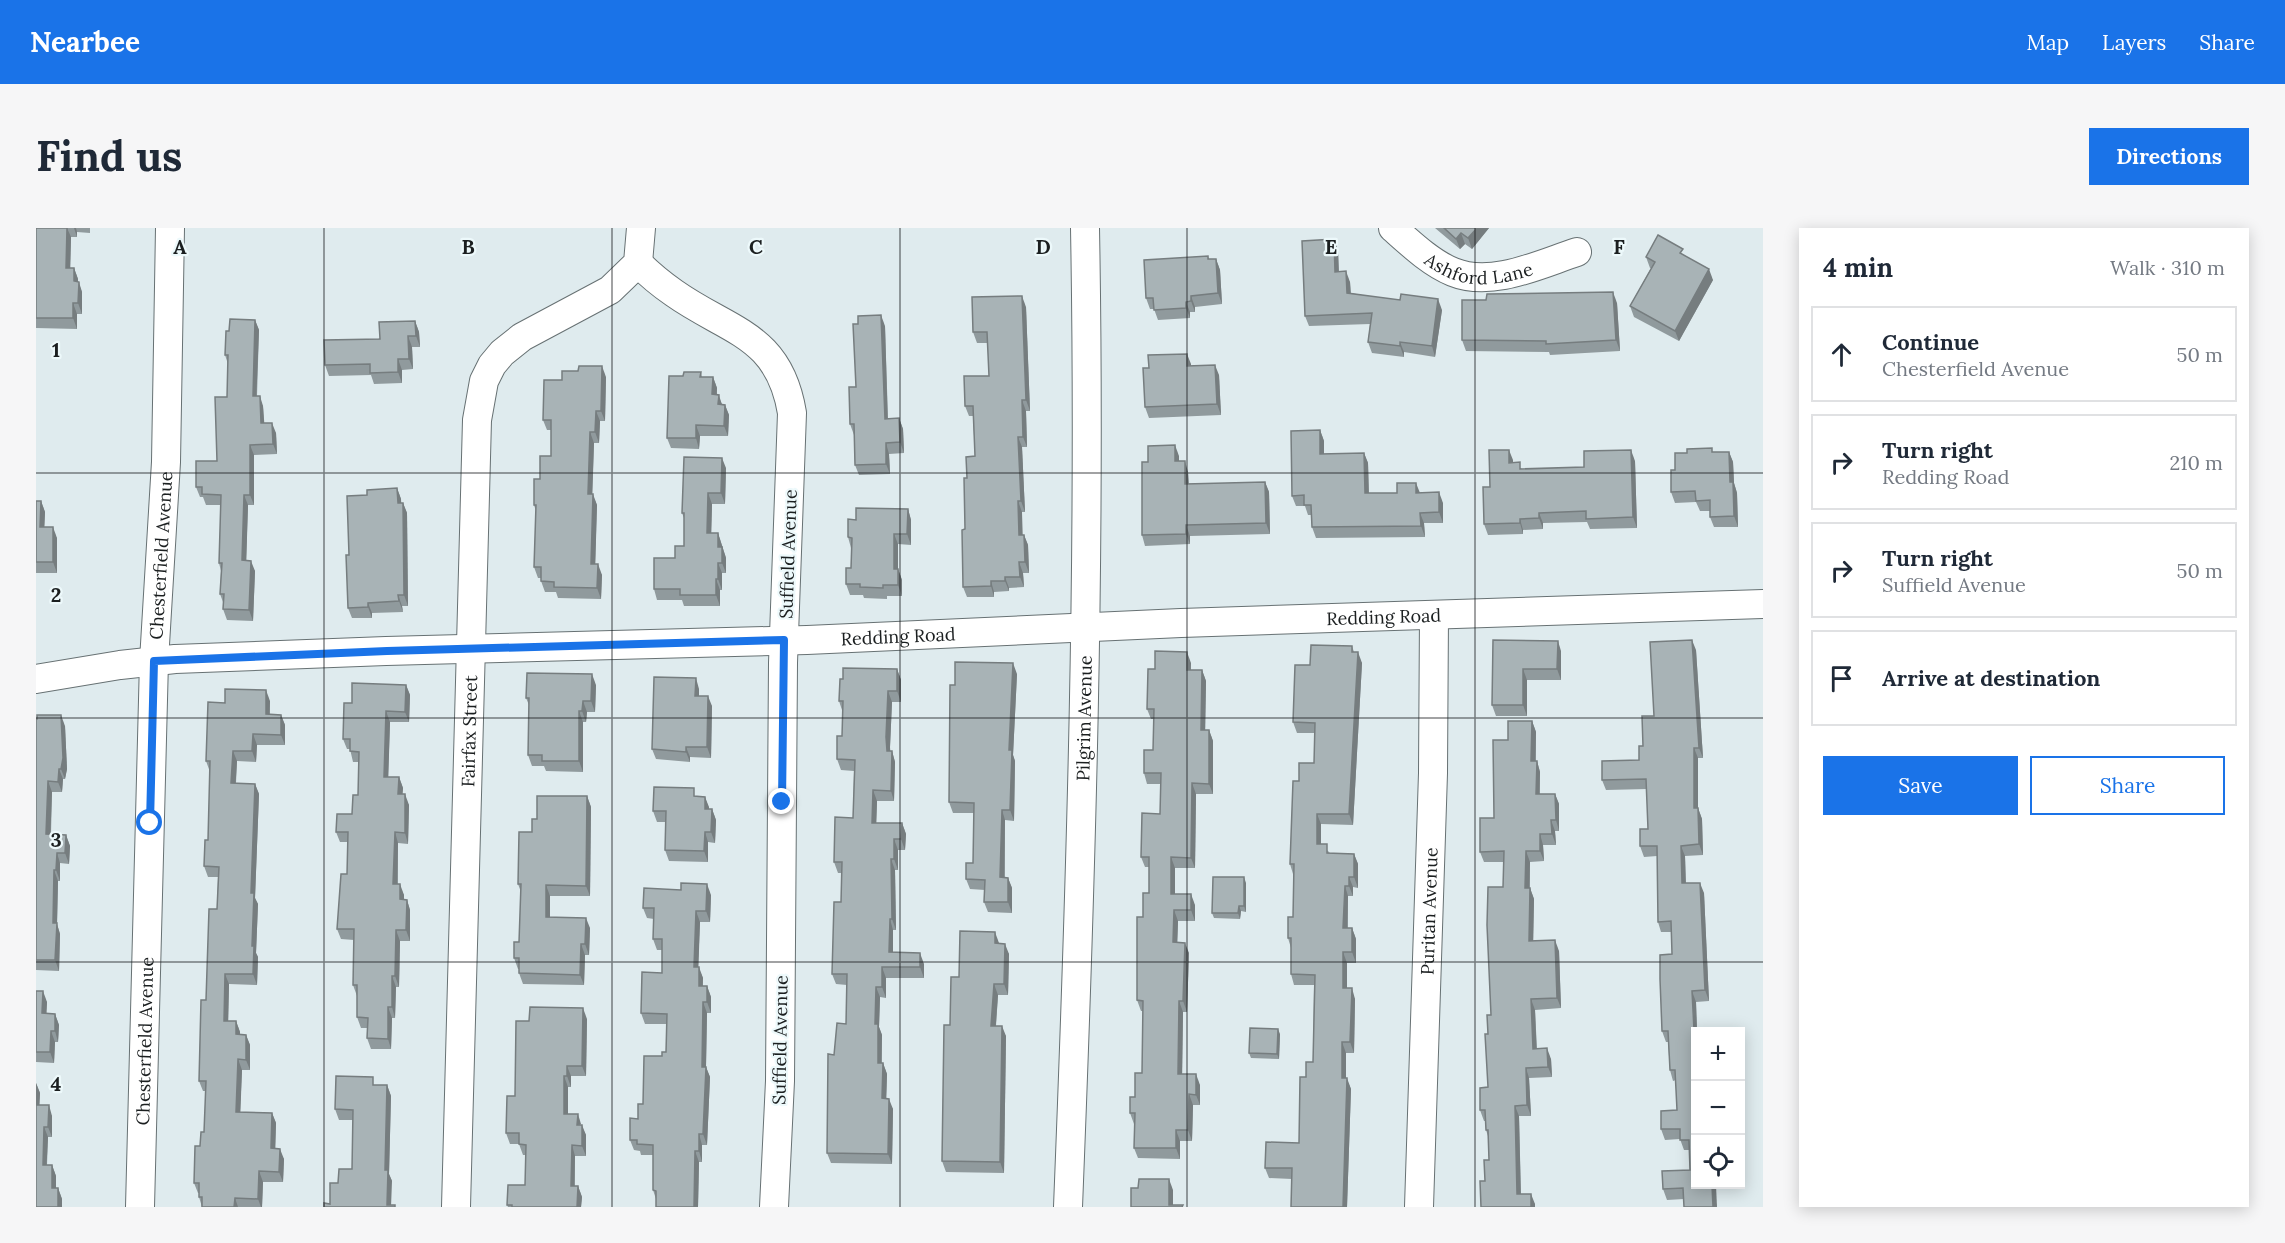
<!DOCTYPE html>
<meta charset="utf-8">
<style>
:root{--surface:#fff;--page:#f6f6f7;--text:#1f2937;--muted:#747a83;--line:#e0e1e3;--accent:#1a73e8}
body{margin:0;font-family:Lora,serif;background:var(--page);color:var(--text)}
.controls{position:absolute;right:18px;bottom:18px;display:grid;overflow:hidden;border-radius:0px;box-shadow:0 3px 15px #0003}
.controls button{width:54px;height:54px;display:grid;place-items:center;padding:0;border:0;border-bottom:2px solid var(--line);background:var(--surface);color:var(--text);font:30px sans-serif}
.stop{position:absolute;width:18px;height:18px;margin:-14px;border:4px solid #1a73e8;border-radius:50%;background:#fff}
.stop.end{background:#1a73e8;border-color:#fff;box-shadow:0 2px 6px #0008}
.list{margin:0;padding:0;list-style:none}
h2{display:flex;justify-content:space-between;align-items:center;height:78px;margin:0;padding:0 24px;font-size:26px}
h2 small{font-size:20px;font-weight:400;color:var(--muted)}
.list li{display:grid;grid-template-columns:39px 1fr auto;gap:18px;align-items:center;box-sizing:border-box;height:96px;margin:0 12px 12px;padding:0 12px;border:2px solid var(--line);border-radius:0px}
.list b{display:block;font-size:22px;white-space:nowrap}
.list p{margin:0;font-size:20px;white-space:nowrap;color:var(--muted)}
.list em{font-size:20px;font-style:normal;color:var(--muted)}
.actions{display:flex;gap:12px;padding:18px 24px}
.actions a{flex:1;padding:14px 0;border:2px solid var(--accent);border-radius:0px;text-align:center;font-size:21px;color:var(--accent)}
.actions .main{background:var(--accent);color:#fff}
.icon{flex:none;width:33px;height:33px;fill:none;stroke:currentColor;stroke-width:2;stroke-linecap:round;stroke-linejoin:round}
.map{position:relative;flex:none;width:1727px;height:979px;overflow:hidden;border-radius:0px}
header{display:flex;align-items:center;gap:36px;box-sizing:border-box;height:84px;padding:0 30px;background:var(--accent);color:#fff}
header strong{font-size:28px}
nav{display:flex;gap:33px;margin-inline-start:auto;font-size:21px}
.intro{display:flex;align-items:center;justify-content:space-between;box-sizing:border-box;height:144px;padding:0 36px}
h1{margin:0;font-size:42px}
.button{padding:15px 27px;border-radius:0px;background:var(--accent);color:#fff;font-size:21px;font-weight:700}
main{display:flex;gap:36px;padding:0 36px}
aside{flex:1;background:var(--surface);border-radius:0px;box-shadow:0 3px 15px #0003}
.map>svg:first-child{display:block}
</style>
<header>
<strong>Nearbee</strong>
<nav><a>Map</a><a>Layers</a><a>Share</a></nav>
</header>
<div class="intro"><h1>Find us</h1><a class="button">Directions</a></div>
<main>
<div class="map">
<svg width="1727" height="979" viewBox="0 0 1727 979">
<rect width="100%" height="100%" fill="#dfebee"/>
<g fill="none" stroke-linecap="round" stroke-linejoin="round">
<defs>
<g id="minor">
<path id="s1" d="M1357 0C1375 16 1395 35 1417 44 1456 60 1504 36 1541 24"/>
<path d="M602 35C613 46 625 56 638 65 693 104 743 106 756 185L747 435 744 853 738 979"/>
<path id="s2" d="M0 451 84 437 139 431 350 423 771 412 1145 395 1727 376"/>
<path id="s3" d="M104 979 118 433 130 234 134 0"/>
<path id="s4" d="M420 979 441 192 448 153 456 137 466 125 486 109 574 62 602 35 605 0"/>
<path id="s5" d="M1032 979C1045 653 1055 326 1049 0"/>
<path id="s6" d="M1383 979 1397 545 1398 387"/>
</g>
</defs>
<use href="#minor" stroke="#677173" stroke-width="30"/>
<use href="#minor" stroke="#fff" stroke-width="28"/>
</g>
<g fill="#909a9d">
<polygon points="0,0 54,0 54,5 41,4 41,9 35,9 34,40 38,40 42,51 42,54 46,64 46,86 41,86 41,101 0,100"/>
<polygon points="1399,0 1453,0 1436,21 1429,16 1424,21"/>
<polygon points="1298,11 1302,22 1303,43 1314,54 1315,65 1406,82 1399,129 1368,124 1368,129 1336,125 1332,114 1334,96 1273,98 1269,88"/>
<polygon points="1172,28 1173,31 1180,31 1184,42 1186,76 1159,79 1159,84 1154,84 1154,90 1122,92 1118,81 1114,81 1110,70"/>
<polygon points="1649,28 1677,52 1643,113 1598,89 1594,78 1615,40 1614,40 1610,29"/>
<polygon points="1581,75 1584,123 1514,127 1513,124 1430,123 1426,112"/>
<polygon points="990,79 994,183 990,183 991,219 986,219 989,284 986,284 986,307 988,307 992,317 993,345 987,345 988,359 973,360 973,363 958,364 958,369 931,369 927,359 931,250 939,228 937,188 933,188 929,178 953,148 952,115 941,115 937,104"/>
<polygon points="219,92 223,102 221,168 227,178 228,195 240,205 241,226 218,227 218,277 212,277 210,332 219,343 217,393 191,392 187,381 187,374 184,366 185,343 183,335 185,277 170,277 167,269 164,269 160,259 181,233 191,169 192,136 189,127 193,103"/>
<polygon points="379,93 383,104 384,119 376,119 377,141 366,142 366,155 338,156 335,147 293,148 289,137"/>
<polygon points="849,98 852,191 863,190 867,201 868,225 853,226 854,246 823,247 819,237 818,207 814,196 820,159"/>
<polygon points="1155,136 1155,138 1183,147 1185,187 1113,190 1109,179"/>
<polygon points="665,144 666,149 677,149 681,160 681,166 686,176 689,177 693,187 692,208 664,208 663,221 635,220 631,210 647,148"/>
<polygon points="570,149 569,193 564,193 563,215 558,215 556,266 561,277 559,336 566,347 565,371 522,370 520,364 509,364 505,353 505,350 502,350 498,339 500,283 498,277 504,251 515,228 515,202 511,202 507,192 526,152"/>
<polygon points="1284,202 1288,213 1288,226 1328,225 1332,235 1333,265 1383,265 1407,275 1407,295 1388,295 1389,309 1280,310 1276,299 1275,287 1272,287 1269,278 1260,278 1256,268"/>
<polygon points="1678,224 1693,224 1697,234 1698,255 1701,265 1702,299 1678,299 1674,289 1674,283 1664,283 1660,274 1639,275 1635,264 1639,242"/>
<polygon points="1143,228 1143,233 1152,244 1153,256 1229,254 1233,264 1234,306 1154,308 1154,316 1109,318 1106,307 1112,234"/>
<polygon points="1477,232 1477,235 1486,241 1548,239 1599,233 1601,300 1554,301 1551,294 1507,295 1507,301 1487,302 1487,306 1452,307 1448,296 1454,259"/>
<polygon points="690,240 689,276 676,276 675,305 682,305 690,330 690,345 686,345 686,362 684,362 684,378 648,378 646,372 621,372 618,361 648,318 648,290 646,285"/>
<polygon points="361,260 365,271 365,275 367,275 371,285 372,378 366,378 367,384 336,385 336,390 316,390 312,380 313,327 331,267"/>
<polygon points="0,273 5,273 9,284 8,299 21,310 21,345 0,345"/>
<polygon points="872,281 875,292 875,317 862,316 862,341 866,352 866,368 851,368 851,371 828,370 827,367 814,367 810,356 815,340 815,320 812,309 820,292"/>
<polygon points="1457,412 1525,423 1525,452 1491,452 1491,488 1460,488 1456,477"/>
<polygon points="1316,418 1318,424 1326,435 1317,597 1285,596 1285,616 1294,625 1318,626 1322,636 1322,660 1317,659 1317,668 1312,668 1312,700 1316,700 1320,711 1320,735 1311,735 1311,760 1319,771 1318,825 1310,825 1310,850 1315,861 1311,979 1255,979 1256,951 1233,950 1229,940 1263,915 1270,849 1277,834 1278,757 1258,757 1255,746 1255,720 1252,710 1257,689 1257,646 1254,636 1263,553 1278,535 1279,505 1261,505 1257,494 1274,437"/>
<polygon points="1660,422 1667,530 1662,530 1662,580 1666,591 1667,627 1649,628 1650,655 1668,665 1673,773 1660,774 1661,802 1670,802 1670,804 1659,804 1659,957 1680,957 1648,971 1631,972 1627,961 1654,942 1653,922 1648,922 1644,911 1629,912 1625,901 1641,882 1640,852 1637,853 1634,842 1632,814 1630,814 1626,803 1636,726 1636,704 1625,704 1622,694 1621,628 1608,629 1604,618 1612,601 1611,561 1570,562 1566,552 1603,532 1618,488"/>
<polygon points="1155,435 1155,442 1166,442 1170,453 1169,502 1173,502 1177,513 1177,566 1160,566 1159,640 1139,640 1139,666 1159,677 1159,693 1142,693 1141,714 1153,725 1151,784 1147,784 1146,846 1164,857 1164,877 1157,877 1156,913 1144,913 1144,931 1102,930 1098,920 1098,896 1094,885 1106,845 1107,783 1105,783 1101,772 1107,689 1113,665 1113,639 1109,639 1105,629 1124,586 1125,556 1111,556 1108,545 1117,522 1118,491 1115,491 1111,481 1119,441"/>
<polygon points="861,441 865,452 865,474 856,474 854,519 854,523 856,523 859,534 858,573 841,573 840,595 866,595 870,606 869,622 862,622 862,642 859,642 860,702 857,702 857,725 888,736 888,750 850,750 850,770 844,769 843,799 846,807 846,835 847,835 851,846 850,871 857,881 856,936 795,935 791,925 798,827 810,796 811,757 800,756 796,746 805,674 805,645 802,645 798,634 817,590 818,543 805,542 801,531 806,508 806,482 803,473 807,451"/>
<polygon points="981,446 977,527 979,533 978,593 969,592 969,650 972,650 976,660 976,685 952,684 948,674 949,662 934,661 930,651 937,635 938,585 917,585 913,574 919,457"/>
<polygon points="370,457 374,467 373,494 354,494 352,549 363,549 367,560 366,566 373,577 372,616 362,615 362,656 368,667 368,672 371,672 374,682 374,713 364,713 363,759 360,759 359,790 356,790 355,821 335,821 331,810 331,800 325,800 321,789 321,768 317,757 318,712 305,711 301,701 311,646 312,614 304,614 300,604 316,586 322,567 323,534 317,534 314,521 311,521 307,511 316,475"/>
<polygon points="560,457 559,484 551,484 550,494 547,494 547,544 510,543 508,538 496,538 492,527 493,477 490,470"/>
<polygon points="663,461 663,468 676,478 675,530 654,529 654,534 620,531 616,521"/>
<polygon points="234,473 234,486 245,487 249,497 249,517 221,517 220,534 201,533 200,555 219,556 223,566 219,670 222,676 220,725 222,729 221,757 193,756 192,793 200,793 204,804 204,806 210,807 214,817 214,842 206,842 204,884 236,885 240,895 239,921 248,931 247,954 227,954 226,979 166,979 163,969 163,965 162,965 158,955 164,918 168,904 170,863 167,863 163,853 170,772 181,681 182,649 172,649 168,638 172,612 174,544 170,533 189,475"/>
<polygon points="0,491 29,498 31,541 29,551 27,551 26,564 16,564 15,606 30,607 34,618 33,636 24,635 24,653 22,653 21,696 24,706 23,743 0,742"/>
<polygon points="1496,493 1500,504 1500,533 1501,533 1504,544 1504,566 1519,566 1523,576 1523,603 1519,603 1520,617 1507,617 1508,633 1494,634 1494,660 1498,671 1497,713 1523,723 1525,780 1499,782 1501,821 1515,831 1516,849 1493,850 1495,888 1483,888 1485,966 1499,976 1499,979 1445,979 1449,953 1453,932 1452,908 1450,902 1449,893 1448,893 1444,882 1452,859 1452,806 1455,787 1467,659 1468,634 1448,634 1444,624 1458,590 1472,512"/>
<polygon points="551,568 555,579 554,668 514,668 514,689 554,700 553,727 549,727 548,757 487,756 483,745 483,741 482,741 478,730 483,714 485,664 482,656 496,604 501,591"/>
<polygon points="661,568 669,569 673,581 676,581 680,592 679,615 672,614 672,634 633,633 629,622 630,594 621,594 617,583"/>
<polygon points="1210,655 1210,684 1205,683 1204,691 1178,690 1176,685"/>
<polygon points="675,667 674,694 664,694 662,739 667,750 667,758 671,758 675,769 675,785 671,785 670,839 674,849 671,917 666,917 666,934 663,934 662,979 620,979 620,971 617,962 617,927 605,927 604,923 598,922 594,912 626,828 630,824 631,796 609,796 605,785 626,745 626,722 621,722 617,711 618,691 611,690 607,680"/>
<polygon points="963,715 973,726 972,767 962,767 960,798 970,808 968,945 910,944 906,933 914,797 923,749"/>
<polygon points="0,763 11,774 10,786 19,786 23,797 22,814 19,814 18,835 0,834"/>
<polygon points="551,791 550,848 535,848 535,859 532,859 532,886 545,897 550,907 550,928 539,928 539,958 542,958 546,969 545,979 472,979 471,977 489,957 490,927 487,927 483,916 474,916 470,905 479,868 493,793"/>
<polygon points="1244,806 1243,831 1215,830 1213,825"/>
<polygon points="0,855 4,865 3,877 16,888 16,909 12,909 11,937 16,937 20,948 20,960 22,960 26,971 26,979 0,979"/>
<polygon points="341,857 351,857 355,868 353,946 356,953 294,976 302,955 316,941 317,892 303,892 299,881"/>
</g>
<g fill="#767d7f">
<polygon points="31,0 35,9 34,51 30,40"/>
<polygon points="38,0 40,0 41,4 41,9"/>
<polygon points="1441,0 1453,0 1436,21 1432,10"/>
<polygon points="1425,5 1429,16 1424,21 1420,11"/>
<polygon points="1298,11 1302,22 1303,54 1299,44"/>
<polygon points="1180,31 1184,42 1186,76 1182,65"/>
<polygon points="38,40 42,51 41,64 38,53"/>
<polygon points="1673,41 1677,52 1643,113 1639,103"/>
<polygon points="1310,43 1314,54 1315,75 1311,65"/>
<polygon points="43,54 46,64 46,86 42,75"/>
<polygon points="1577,64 1581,75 1584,123 1580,112"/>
<polygon points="986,68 990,79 994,183 990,172"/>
<polygon points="1155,68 1159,79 1159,84 1155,73"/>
<polygon points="1402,71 1406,82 1399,129 1396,118"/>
<polygon points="1150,74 1154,84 1154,90 1150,80"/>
<polygon points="37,75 41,86 41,101 37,90"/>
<polygon points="845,87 849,98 852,201 849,191"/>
<polygon points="219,92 223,102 220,178 217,168"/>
<polygon points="379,93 383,104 384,119 380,108"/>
<polygon points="372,108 376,119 377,141 373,131"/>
<polygon points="1364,114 1368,124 1368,129 1364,118"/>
<polygon points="1151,126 1155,136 1155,149 1151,138"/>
<polygon points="362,131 366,142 366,155 362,144"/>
<polygon points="1179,137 1183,147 1185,187 1181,176"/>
<polygon points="566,138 570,149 569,193 565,183"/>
<polygon points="677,149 681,160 680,177 676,166"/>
<polygon points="683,167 686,177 682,176"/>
<polygon points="224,168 227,178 229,205 225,195"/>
<polygon points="986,172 990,183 991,219 987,209"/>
<polygon points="689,177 693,187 692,208 688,198"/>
<polygon points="560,183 564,193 563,215 559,204"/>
<polygon points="863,190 867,201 868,225 864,214"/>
<polygon points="236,195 240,205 241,226 237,216"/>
<polygon points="660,197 664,208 663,221 660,210"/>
<polygon points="1284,202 1288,213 1288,237 1284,226"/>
<polygon points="554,204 558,215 556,277 552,266"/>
<polygon points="982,209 986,219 989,284 985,273"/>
<polygon points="850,215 853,226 854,246 850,236"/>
<polygon points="214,217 218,227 218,277 214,267"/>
<polygon points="1139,217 1143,228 1143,244 1139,233"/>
<polygon points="1473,222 1477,232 1477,245 1473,235"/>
<polygon points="1595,222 1599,233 1601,300 1597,289"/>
<polygon points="1693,224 1697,234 1698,255 1701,265 1702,299 1698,288 1694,254"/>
<polygon points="1328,225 1332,235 1333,276 1329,265"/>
<polygon points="686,230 690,240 689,276 685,265"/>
<polygon points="1149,233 1152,244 1153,267 1149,256"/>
<polygon points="1229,254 1233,264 1234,306 1230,295"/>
<polygon points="1380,255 1384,265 1380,265"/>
<polygon points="361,260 365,271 366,286 362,275"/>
<polygon points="1403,264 1407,275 1407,295 1403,284"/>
<polygon points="672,265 676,276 675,316 671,305"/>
<polygon points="557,266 561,277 559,347 555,336"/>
<polygon points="208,267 212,277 210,343 206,332"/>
<polygon points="5,273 9,284 8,310 4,299"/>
<polygon points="982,273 986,284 987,317 983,307"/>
<polygon points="367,275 371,285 372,378 368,367"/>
<polygon points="872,281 875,292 875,317 871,306"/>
<polygon points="1384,285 1388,295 1389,309 1385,298"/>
<polygon points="1503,285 1507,295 1507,301 1503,290"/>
<polygon points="1484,291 1487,302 1487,306 1484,295"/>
<polygon points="1150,297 1154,308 1154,316 1150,306"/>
<polygon points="17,299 21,310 21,345 17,334"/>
<polygon points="682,305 690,330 690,345 686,335 682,319"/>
<polygon points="858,306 862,316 862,352 858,341"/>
<polygon points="988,307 992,317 993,345 989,334"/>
<polygon points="215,333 219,343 217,393 213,382"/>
<polygon points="983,334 987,345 988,359 984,349"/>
<polygon points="682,335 686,345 686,362 682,351"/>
<polygon points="562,336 566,347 565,371 561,360"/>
<polygon points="862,341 866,352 866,368 862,357"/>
<polygon points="969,349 973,360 973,363 969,353"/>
<polygon points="680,351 684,362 684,378 680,367"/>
<polygon points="955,353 958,364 958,369 955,358"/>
<polygon points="362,367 366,378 367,384 363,373"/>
<polygon points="332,375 336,385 336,390 332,379"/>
<polygon points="1656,412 1660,422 1667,530 1663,520"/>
<polygon points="1522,413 1525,423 1525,452 1521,441"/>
<polygon points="1151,424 1155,435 1154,453 1151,442"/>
<polygon points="1322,424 1326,435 1317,597 1313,586"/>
<polygon points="977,435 981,446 977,527 979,533 978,593 974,582 973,522"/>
<polygon points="861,441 865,452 865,474 861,463"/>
<polygon points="1487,441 1491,452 1491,488 1487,477"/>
<polygon points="1166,442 1170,453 1169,512 1165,502"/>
<polygon points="556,446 560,457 559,484 555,473"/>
<polygon points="660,450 663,461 663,478 659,468"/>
<polygon points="370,457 374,467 373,494 369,484"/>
<polygon points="230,462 234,473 233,497 230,486"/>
<polygon points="852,463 856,474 854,519 855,534 851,523 850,509"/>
<polygon points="672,468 676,478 675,530 671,519"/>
<polygon points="547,473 551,484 550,494 546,483"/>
<polygon points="350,483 354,494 352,559 348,549"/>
<polygon points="543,483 547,494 547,544 543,533"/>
<polygon points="25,487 29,498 31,541 29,551 25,541"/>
<polygon points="245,487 249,497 249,517 245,507"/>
<polygon points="1496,493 1500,504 1499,544 1495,533"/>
<polygon points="1173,502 1177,513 1177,566 1173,556"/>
<polygon points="217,506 221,517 220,534 216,523"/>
<polygon points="650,519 654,529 654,534 650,524"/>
<polygon points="1658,520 1662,530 1662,591 1658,580"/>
<polygon points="197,523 201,533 199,565 195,555"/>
<polygon points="856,523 859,534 858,573 855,563"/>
<polygon points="1501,533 1504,544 1503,577 1500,566"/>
<polygon points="23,541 27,551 26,564 22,554"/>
<polygon points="363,549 367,560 366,577 362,566"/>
<polygon points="12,553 16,564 14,617 10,606"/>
<polygon points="1156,555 1160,566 1159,640 1155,630"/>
<polygon points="219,556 223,566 219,670 222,676 220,725 222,729 221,757 217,746 215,665"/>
<polygon points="837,562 841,573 840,606 836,595"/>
<polygon points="369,566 373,577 372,616 369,605"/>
<polygon points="1519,566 1523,576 1523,603 1520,592"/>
<polygon points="551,568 555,579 554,668 550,658"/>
<polygon points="669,569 673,579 673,592 669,581"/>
<polygon points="1662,580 1666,591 1667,627 1663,616"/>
<polygon points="676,581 680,592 679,615 675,604"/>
<polygon points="966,582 969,592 968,660 964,649"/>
<polygon points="1281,586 1285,596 1285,627 1281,616"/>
<polygon points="1515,592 1519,603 1520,617 1516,606"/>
<polygon points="866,595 870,606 869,622 865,611"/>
<polygon points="359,604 362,615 361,667 357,656"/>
<polygon points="669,604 672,614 672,634 668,623"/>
<polygon points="1504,606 1507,617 1508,633 1504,623"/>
<polygon points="30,607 34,618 33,636 29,625"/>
<polygon points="858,611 862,622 862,642 858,631"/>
<polygon points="1645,618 1649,628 1650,666 1646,655"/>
<polygon points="1490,623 1494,634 1493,671 1489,660"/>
<polygon points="21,625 24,635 24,653 20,642"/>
<polygon points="1318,626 1322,636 1322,660 1318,649"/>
<polygon points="1135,629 1139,640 1139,677 1135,666"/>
<polygon points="855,631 859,642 860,702 856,691"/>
<polygon points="18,642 22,653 21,696 24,706 23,743 19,732 17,695"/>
<polygon points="1208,649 1210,655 1210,684 1208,678"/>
<polygon points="1313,649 1317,659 1317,668 1313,658"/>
<polygon points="972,650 976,660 976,685 972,674"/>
<polygon points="1664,655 1668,665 1673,773 1669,762"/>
<polygon points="364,656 368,667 368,682 364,671"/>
<polygon points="671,656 675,667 674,694 670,683"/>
<polygon points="510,657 514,668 514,699 510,689"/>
<polygon points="1309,658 1312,668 1311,710 1307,700"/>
<polygon points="1494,660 1498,671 1497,724 1493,713"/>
<polygon points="1155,666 1159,677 1159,693 1155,682"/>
<polygon points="371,672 374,682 374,713 370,702"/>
<polygon points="1203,678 1205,683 1204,691 1202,685"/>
<polygon points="1138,682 1142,693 1141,725 1137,714"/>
<polygon points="660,683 664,694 662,750 658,739"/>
<polygon points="550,690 554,700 553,727 549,716"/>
<polygon points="854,691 857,702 857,735 853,724"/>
<polygon points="1316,700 1320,711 1320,735 1316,724"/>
<polygon points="360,702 364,713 363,759 359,748"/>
<polygon points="959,704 963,715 963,726 959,715"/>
<polygon points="1519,712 1523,723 1525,780 1521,770"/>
<polygon points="1149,715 1153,725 1151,784 1147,773"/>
<polygon points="545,716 549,727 548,757 544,747"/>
<polygon points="969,716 973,726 972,767 968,756"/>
<polygon points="1307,724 1311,735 1311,771 1307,760"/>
<polygon points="884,725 888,736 888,750 884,739"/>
<polygon points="663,739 667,750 666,769 663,758"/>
<polygon points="846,739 850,750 850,770 846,759"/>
<polygon points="189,746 193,756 192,803 188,793"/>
<polygon points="356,748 360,759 359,790 356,779"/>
<polygon points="958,756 962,767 959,808 955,798"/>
<polygon points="671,758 675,769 675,785 671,774"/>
<polygon points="840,759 844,769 843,799 846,807 845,846 842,835 839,796"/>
<polygon points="1316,760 1319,771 1318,825 1314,814"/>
<polygon points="7,763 11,774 10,796 6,785"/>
<polygon points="1656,763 1660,774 1661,804 1658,802"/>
<polygon points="1495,771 1499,782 1501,832 1497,821"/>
<polygon points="1143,773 1147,784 1146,856 1142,846"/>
<polygon points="667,774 671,785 670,839 674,849 671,917 667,906 666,839"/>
<polygon points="352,779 356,790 355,821 352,811"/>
<polygon points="547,780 551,791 550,848 546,838"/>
<polygon points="19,786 23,797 22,814 19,803"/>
<polygon points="200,793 204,804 204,817 200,806"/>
<polygon points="966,798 970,808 968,945 964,934"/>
<polygon points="1242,801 1244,806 1243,831 1241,826"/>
<polygon points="15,803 19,814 18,835 14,824"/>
<polygon points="210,807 214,817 214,842 210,832"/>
<polygon points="1306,814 1310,825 1310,861 1306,850"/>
<polygon points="1511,820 1515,831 1516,849 1512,839"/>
<polygon points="202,831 206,842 204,894 200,884"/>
<polygon points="847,835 851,846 850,881 846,870"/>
<polygon points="531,838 535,848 535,859 531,848"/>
<polygon points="1490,840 1493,850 1495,888 1491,877"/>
<polygon points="1160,846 1164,857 1164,877 1160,867"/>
<polygon points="528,848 532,859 532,896 528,886"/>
<polygon points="1311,850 1315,861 1311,979 1307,979"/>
<polygon points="0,855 4,865 3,888 0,880"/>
<polygon points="351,857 355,868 353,946 356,953 355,979 351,977 349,942"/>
<polygon points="1153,866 1157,877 1156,913 1152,902"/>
<polygon points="853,871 857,881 856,936 852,926"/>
<polygon points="13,877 16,888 16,909 12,899"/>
<polygon points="1479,878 1483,888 1485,976 1481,966"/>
<polygon points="236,885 240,895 239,931 235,920"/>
<polygon points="542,886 545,896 541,897"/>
<polygon points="546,897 550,907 550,928 546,918"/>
<polygon points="8,899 12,909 10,948 7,937"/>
<polygon points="1140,902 1144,913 1144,931 1140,920"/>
<polygon points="663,906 666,917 666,934 663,923"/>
<polygon points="536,917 539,928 538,969 535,958"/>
<polygon points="244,921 248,931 247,954 243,944"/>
<polygon points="659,923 663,934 662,979 658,979"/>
<polygon points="16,937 20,948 20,971 16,960"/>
<polygon points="223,943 227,954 226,979 225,979 222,971"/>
<polygon points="1133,951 1137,962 1137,979 1133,977"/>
<polygon points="1676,957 1680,957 1681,979 1677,979"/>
<polygon points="542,958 546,969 545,979 541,979"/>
<polygon points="22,960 26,971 26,979 22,979"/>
<polygon points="1495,966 1499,976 1499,979 1495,979"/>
<polygon points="199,970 202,979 198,979"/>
</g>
<g fill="#a8b3b6" stroke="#767d7f" stroke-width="1.5">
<polygon points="0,0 31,0 30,40 38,40 38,53 43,54 42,75 37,75 37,90 0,90"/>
<polygon points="1408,0 1441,0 1432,10 1425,5 1420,11"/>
<polygon points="1622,7 1647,21 1644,25 1673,41 1639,103 1594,78 1619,34 1610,29"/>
<polygon points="1298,11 1299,44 1310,43 1311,65 1364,72 1365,66 1402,71 1396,118 1364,114 1364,118 1332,114 1336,85 1269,88 1266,13"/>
<polygon points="1172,28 1172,31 1180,31 1182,65 1155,68 1155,73 1150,74 1150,80 1118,82 1117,70 1110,70 1108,32"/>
<polygon points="1577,64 1580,112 1510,116 1510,113 1426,112 1426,72 1450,72 1451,66"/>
<polygon points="986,68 990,172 986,172 987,209 982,209 985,273 982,273 983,307 988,307 989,334 983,334 984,349 969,349 969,353 955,353 955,358 927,359 926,302 929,301 928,250 931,250 930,229 939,228 937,178 929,178 928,148 953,148 951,104 937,104 936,69"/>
<polygon points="845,87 849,191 863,190 864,214 850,215 850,236 819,237 818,196 814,196 813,159 820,159 817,96 822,96 822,88"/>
<polygon points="194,91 219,92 217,168 224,168 225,195 236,195 237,216 214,217 214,267 208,267 206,332 215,333 213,382 187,381 188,366 184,366 186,335 183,335 185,267 166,266 166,259 160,259 160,233 181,233 179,169 191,169 192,127 189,127 190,103 193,103"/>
<polygon points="379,93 380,108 372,108 373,131 362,131 362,144 334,145 334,136 289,137 288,112 344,111 343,94"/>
<polygon points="1151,126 1151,138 1179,137 1181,176 1109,179 1107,140 1113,140 1112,127"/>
<polygon points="543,138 566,138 565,183 560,183 559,204 554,204 552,266 557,266 555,336 562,336 561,360 518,359 518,354 505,353 505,339 498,339 500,277 498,277 498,251 504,251 504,228 515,228 515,192 507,192 508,152 526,152 526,143 542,143"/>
<polygon points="648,144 665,144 664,149 677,149 676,166 683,167 682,176 689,177 688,198 660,197 660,210 631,210 633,148 647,148"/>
<polygon points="1284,202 1284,226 1328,225 1329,265 1361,265 1361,255 1380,255 1380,265 1403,264 1403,284 1384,285 1385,298 1276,299 1275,277 1268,277 1268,267 1256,268 1255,203"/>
<polygon points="1139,217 1139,233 1149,233 1149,256 1229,254 1230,295 1150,297 1150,306 1106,307 1106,234 1112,234 1112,218"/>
<polygon points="1676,220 1676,224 1693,224 1694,254 1697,254 1698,288 1674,289 1674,272 1660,273 1659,263 1635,264 1635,242 1639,242 1639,225 1651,225 1651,221"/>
<polygon points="1453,222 1473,222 1473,235 1484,234 1484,241 1548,239 1548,223 1595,222 1597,289 1550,291 1550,283 1503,285 1503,290 1484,291 1484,295 1448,296 1447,259 1454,259"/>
<polygon points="648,229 686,230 685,265 672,265 671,305 682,305 682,319 686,319 686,335 682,335 682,351 680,351 680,367 644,367 644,361 618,361 618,330 639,330 639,318 648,318 648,285 646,285"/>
<polygon points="361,260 362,275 367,275 368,367 362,367 363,373 332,375 332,379 312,380 310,327 313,327 311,268 331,267 331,262"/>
<polygon points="0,273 5,273 4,299 17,299 17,334 0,334"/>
<polygon points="820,280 872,281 871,306 858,306 858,341 862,341 862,357 847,357 847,360 824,359 824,356 810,356 810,340 815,340 816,310 812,309 812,291 820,292"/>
<polygon points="1457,412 1522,413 1521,441 1487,441 1487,477 1456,477"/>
<polygon points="1656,412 1663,520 1658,520 1658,580 1662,580 1663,616 1645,618 1646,655 1664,655 1669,762 1656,763 1658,802 1670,802 1670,804 1659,804 1659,957 1676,957 1677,979 1648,979 1647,960 1627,961 1626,943 1654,942 1653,912 1644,912 1644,901 1625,901 1625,883 1641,882 1639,842 1634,842 1632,803 1626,803 1624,751 1624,727 1636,726 1635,693 1622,694 1621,618 1604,618 1604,601 1612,601 1610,551 1566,552 1566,533 1603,532 1603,518 1607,518 1606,488 1618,488 1614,414"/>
<polygon points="1275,417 1316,418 1316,424 1322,424 1313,586 1281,586 1281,616 1291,616 1291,625 1318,626 1318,649 1313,649 1313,658 1309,658 1307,700 1316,700 1316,724 1307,724 1307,760 1316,760 1314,814 1306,814 1306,850 1311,850 1307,979 1255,979 1256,940 1229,940 1230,914 1263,915 1264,849 1270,849 1270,834 1277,834 1279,747 1255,746 1255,710 1252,710 1252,689 1257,689 1258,636 1254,636 1257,553 1263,553 1263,535 1278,535 1279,495 1257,494 1259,437 1274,437"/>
<polygon points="1119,423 1151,424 1151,442 1166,442 1165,502 1173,502 1173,556 1156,555 1155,630 1135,629 1135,666 1155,666 1155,682 1138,682 1137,714 1149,715 1147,773 1143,773 1142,846 1160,846 1160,867 1153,866 1152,902 1140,902 1140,920 1098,920 1099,885 1094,885 1094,869 1099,869 1099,845 1106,845 1107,773 1101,772 1101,689 1107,689 1107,665 1113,665 1113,629 1105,629 1106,585 1124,586 1125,545 1108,545 1108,522 1117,522 1118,481 1111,481 1112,441 1119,441"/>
<polygon points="919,434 977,435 973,522 976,522 974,582 966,582 964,649 972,650 972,674 948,674 949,652 930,651 930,635 937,635 938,575 913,574 914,457 919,457"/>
<polygon points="807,440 861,441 861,463 852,463 850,509 851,523 856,523 855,563 837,562 836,595 866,595 865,611 858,611 858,631 855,631 856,691 854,691 853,724 884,725 884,739 846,739 846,759 840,759 839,796 842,796 842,835 847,835 846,870 853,871 852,926 791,925 792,826 798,827 801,795 810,796 811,746 796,746 798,674 805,674 806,634 798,634 799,589 817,590 819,532 801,531 801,508 806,508 807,473 803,473 804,451 807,451"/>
<polygon points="491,445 556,446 555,473 547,473 546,483 543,483 543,533 506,533 506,527 492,527 493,470 490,470"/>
<polygon points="618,449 660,450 659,468 672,468 671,519 650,519 650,524 616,521"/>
<polygon points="316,455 370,457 369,484 350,483 348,549 363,549 362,566 369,566 369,605 359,604 357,656 364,656 364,671 371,672 370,702 360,702 359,748 356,748 356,779 352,779 352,811 331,810 332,790 321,789 321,757 317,757 318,701 301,701 305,646 311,646 312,604 300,604 301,586 316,586 317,567 322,567 323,524 314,523 314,511 307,511 308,475 316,475"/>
<polygon points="189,461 230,462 230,486 245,487 245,507 217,506 216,523 197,523 195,555 219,556 215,665 218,665 216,718 218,718 217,746 189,746 188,793 200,793 200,806 210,807 210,832 202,831 200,884 236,885 235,920 244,921 243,944 223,943 222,971 199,970 198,979 166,979 166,969 163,969 163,955 158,955 159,918 164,918 165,904 168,904 170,853 163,853 165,772 170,772 173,681 181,681 183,639 168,638 169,612 172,612 174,533 170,533 172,474 189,475"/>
<polygon points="1,487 25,487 27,530 25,541 23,541 22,554 12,553 10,606 30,607 29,625 21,625 20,642 18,642 17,695 21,695 19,732 0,732 0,491 1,491"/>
<polygon points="1472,493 1496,493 1495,533 1501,533 1500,566 1519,566 1520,592 1515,592 1516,606 1504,606 1504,623 1490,623 1489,660 1494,660 1493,713 1519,712 1521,770 1495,771 1497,821 1511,820 1512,839 1490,840 1491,877 1479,878 1481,966 1495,966 1495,979 1445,979 1444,953 1449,953 1448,932 1453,932 1452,902 1450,902 1449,882 1444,882 1444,860 1452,859 1449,806 1452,806 1451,787 1455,787 1451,697 1452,659 1467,659 1468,623 1444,624 1444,590 1458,590 1457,512 1472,512"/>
<polygon points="618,559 658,560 658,568 669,569 669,581 676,581 675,604 669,604 668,623 629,622 630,583 617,583"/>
<polygon points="501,568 551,568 550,658 510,657 510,689 550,690 549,716 545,716 544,747 483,745 483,730 478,730 478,714 483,714 485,656 482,656 483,604 496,604 496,591 501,591"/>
<polygon points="1177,649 1208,649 1208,678 1203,678 1202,685 1176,685"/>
<polygon points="645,655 671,656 670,683 660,683 658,739 663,739 663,758 671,758 671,774 667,774 666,839 670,839 667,906 663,906 663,923 659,923 658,979 620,979 620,963 617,962 617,917 601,916 601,912 594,912 594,890 602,891 602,876 607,876 608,828 626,828 626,824 630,824 631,786 605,785 606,744 626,745 626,711 617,711 618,680 607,680 608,660 645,662"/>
<polygon points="924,703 959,704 959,715 969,716 968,756 958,756 955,798 966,798 964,934 906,933 908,797 914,797 915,749 923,749"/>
<polygon points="0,763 7,763 6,785 19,786 19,803 15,803 14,824 0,824"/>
<polygon points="494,779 547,780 546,838 531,838 531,848 528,848 528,886 542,886 541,897 546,897 546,918 536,917 535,958 542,958 541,979 476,979 476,977 471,977 472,957 489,957 490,917 483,916 483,905 470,905 471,868 479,868 480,793 493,793"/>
<polygon points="1214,800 1242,801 1241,826 1213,825"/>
<polygon points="300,848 337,849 337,857 351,857 349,942 352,942 351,977 359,977 359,979 288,979 288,975 294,976 294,955 302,955 303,941 316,941 317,882 299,881"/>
<polygon points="0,877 13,877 12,899 8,899 7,937 16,937 16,960 22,960 22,979 0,979"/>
<polygon points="1103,951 1133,951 1133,977 1147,977 1146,979 1095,979 1095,960 1102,960"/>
</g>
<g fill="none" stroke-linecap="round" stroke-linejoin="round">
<polyline stroke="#1a73e8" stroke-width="8" points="114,595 118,433 351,423 748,412 746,574"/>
</g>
<path fill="none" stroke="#1b1f20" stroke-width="1.5" stroke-opacity="0.55" d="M288 0V979M576 0V979M864 0V979M1151 0V979M1439 0V979M0 245H1727M0 490H1727M0 734H1727"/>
<g text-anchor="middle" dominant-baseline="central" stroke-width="4.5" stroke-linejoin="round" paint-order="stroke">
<g font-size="18" fill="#1b1f20" stroke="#edf9fb">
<text stroke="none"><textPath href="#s1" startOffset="100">Ashford Lane</textPath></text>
<text transform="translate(752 326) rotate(-88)">Suffield Avenue</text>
<text stroke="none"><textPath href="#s3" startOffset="652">Chesterfield Avenue</textPath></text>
<text stroke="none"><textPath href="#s2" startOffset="1350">Redding Road</textPath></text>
<text stroke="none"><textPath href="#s2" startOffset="864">Redding Road</textPath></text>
<text stroke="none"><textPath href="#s5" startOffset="489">Pilgrim Avenue</textPath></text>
<text stroke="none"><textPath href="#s4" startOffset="476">Fairfax Street</textPath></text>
<text stroke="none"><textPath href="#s6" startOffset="296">Puritan Avenue</textPath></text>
<text transform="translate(744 812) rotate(-89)">Suffield Avenue</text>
<text stroke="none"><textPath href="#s3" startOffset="166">Chesterfield Avenue</textPath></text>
</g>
</g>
<g font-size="20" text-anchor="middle" font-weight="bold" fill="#1b1f20" stroke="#edf9fb" stroke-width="4.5" stroke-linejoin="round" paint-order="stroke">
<text x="144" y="26">A</text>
<text x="432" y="26">B</text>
<text x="720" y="26">C</text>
<text x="1007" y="26">D</text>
<text x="1295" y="26">E</text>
<text x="1583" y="26">F</text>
<text x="20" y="129">1</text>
<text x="20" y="374">2</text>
<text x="20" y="619">3</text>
<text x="20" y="863">4</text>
</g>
</svg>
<div class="controls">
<button>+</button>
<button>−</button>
<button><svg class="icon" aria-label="locate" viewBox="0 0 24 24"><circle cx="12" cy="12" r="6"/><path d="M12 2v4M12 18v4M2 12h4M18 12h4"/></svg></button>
</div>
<div class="stop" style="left:114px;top:595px"></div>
<div class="stop end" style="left:746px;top:574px"></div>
</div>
<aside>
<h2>4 min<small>Walk · 310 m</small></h2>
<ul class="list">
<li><svg class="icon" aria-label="ahead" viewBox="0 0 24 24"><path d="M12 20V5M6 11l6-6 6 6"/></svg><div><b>Continue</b><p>Chesterfield Avenue</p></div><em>50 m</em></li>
<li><svg class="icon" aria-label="right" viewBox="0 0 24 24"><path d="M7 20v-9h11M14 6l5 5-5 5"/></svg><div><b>Turn right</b><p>Redding Road</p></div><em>210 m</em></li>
<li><svg class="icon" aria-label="right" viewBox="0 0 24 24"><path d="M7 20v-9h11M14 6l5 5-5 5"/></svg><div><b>Turn right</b><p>Suffield Avenue</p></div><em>50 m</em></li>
<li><svg class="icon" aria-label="arrive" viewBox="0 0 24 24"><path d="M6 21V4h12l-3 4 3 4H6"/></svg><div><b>Arrive at destination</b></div></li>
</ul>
<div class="actions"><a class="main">Save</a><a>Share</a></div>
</aside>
</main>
